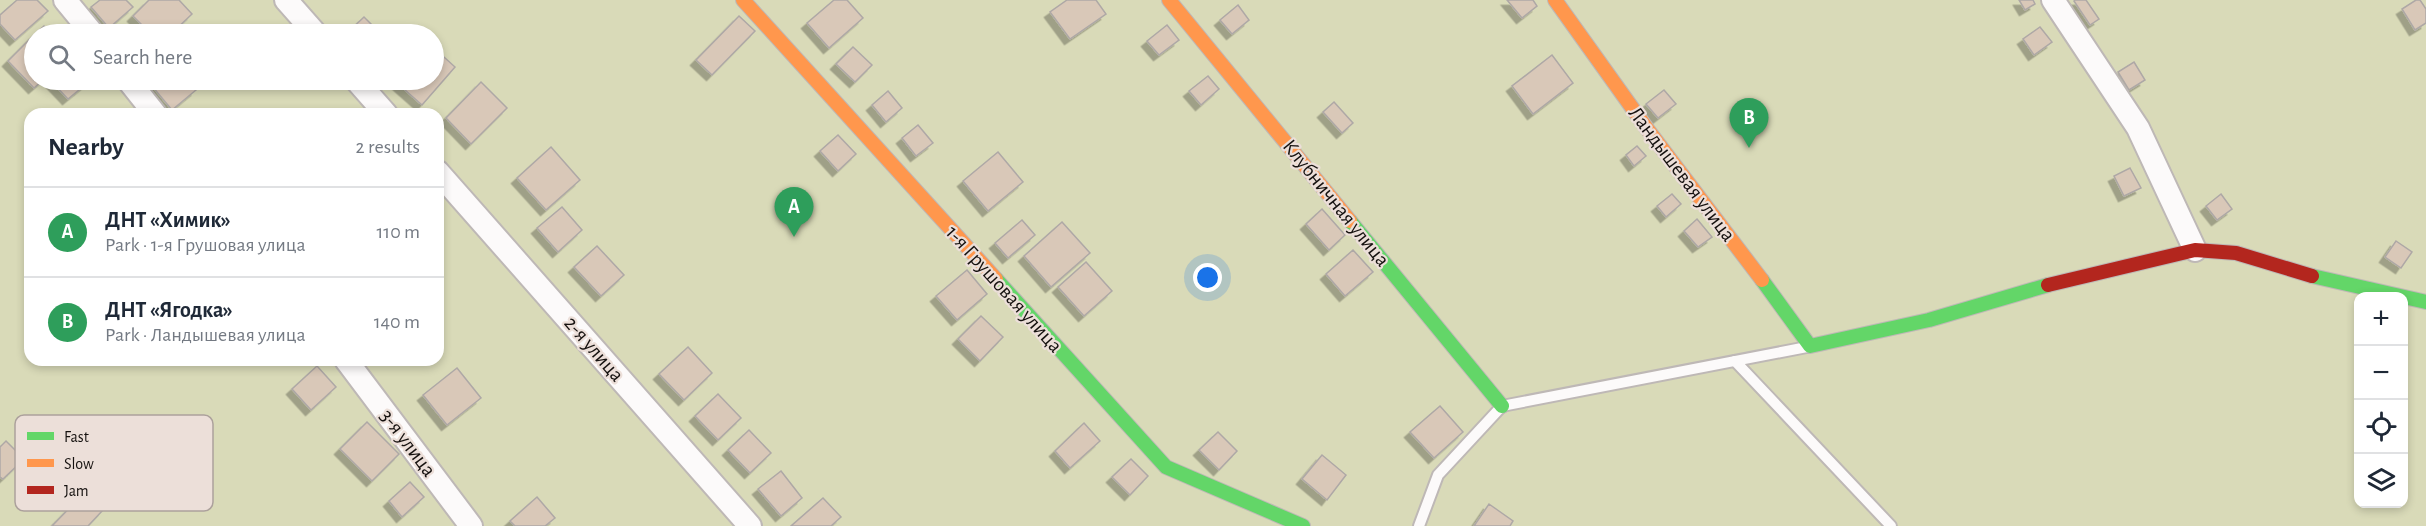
<!DOCTYPE html>
<meta charset="utf-8">
<style>
:root{--surface:#fff;--page:#f6f6f7;--text:#1f2937;--muted:#747a83;--line:#e0e1e3;--accent:#5f5957}
body{margin:0;font-family:"Alegreya Sans",sans-serif;background:var(--page);color:var(--text)}
.controls{position:absolute;right:18px;bottom:18px;display:grid;overflow:hidden;border-radius:12px;box-shadow:0 3px 9px #0003}
.controls button{width:54px;height:54px;display:grid;place-items:center;padding:0;border:0;border-bottom:2px solid var(--line);background:var(--surface);color:var(--text);font:30px sans-serif}
.you{position:absolute;left:1208px;top:278px;width:21px;height:21px;margin:-15px;border:4px solid #fff;border-radius:50%;background:#1a73e8;box-shadow:0 0 0 9px #1a73e833}
.badge{display:grid;place-items:center;width:39px;height:39px;border-radius:50%;background:var(--accent);color:#fff;font-size:20px;font-weight:700}
.pin{position:absolute;translate:-50% -50px;filter:drop-shadow(0 2px 3px #0008)}
.pin::after{content:'';position:absolute;top:32px;width:21px;height:18px;background:inherit;clip-path:polygon(0 0,100% 0,50% 100%)}
.list{margin:0;padding:0;list-style:none}
h2{display:flex;justify-content:space-between;align-items:center;height:78px;margin:0;padding:0 24px;font-size:26px}
h2 small{font-size:20px;font-weight:400;color:var(--muted)}
.list li{display:grid;grid-template-columns:39px 1fr auto;gap:18px;align-items:center;box-sizing:border-box;height:90px;padding:0 24px;border-top:2px solid var(--line)}
.list b{display:block;font-size:22px;white-space:nowrap}
.list p{margin:0;font-size:20px;white-space:nowrap;color:var(--muted)}
.list em{font-size:20px;font-style:normal;color:var(--muted)}
.icon{flex:none;width:33px;height:33px;fill:none;stroke:currentColor;stroke-width:2;stroke-linecap:round;stroke-linejoin:round}
.map{position:relative;flex:none;width:2426px;height:526px;overflow:hidden}
.search{position:absolute;background:var(--surface);box-shadow:0 3px 9px #0003;left:24px;top:24px;width:420px;height:66px;display:flex;align-items:center;gap:15px;box-sizing:border-box;padding:0 21px;border-radius:33px;color:var(--muted);font-size:22px}
.panel{position:absolute;background:var(--surface);box-shadow:0 3px 9px #0003;left:24px;top:108px;width:420px;height:258px;border-radius:18px}
.map>svg:first-child{display:block}
</style>
<div class="map">
<svg width="2426" height="526" viewBox="0 0 2426 526">
<defs>
<filter id="shadow"><feDropShadow dx="-5.5" dy="5.5" stdDeviation="0" flood-color="#0004"/></filter>
</defs>
<rect width="100%" height="100%" fill="#e8e0dd"/>
<path fill="#d9dab8" fill-rule="evenodd" d="M0 0H2426V526H0ZM34 34H434V80H34ZM30 114H438V360H30ZM2358 296H2404V504H2358Z"/>
<g fill="#d9c8b8" stroke="#aea8a6" stroke-width="1.5" filter="url(#shadow)">
<polygon points="17,0 37,0 48,11 15,40 0,24 0,15"/>
<polygon points="100,0 126,0 133,7 109,28 91,7"/>
<polygon points="149,0 179,0 192,14 171,34 151,34 133,16"/>
<polygon points="834,0 847,0 863,18 829,48 807,23"/>
<polygon points="1067,0 1096,0 1106,14 1070,39 1050,12"/>
<polygon points="1507,0 1533,0 1537,6 1522,18"/>
<polygon points="2019,0 2033,0 2035,4 2025,10"/>
<polygon points="2075,0 2086,0 2099,19 2090,25 2074,1"/>
<polygon points="2416,0 2420,0 2426,9 2426,23 2415,30 2402,9"/>
<polygon points="1238,5 1249,20 1232,34 1220,20"/>
<polygon points="739,16 755,31 712,75 696,60"/>
<polygon points="364,17 381,34 348,34 347,33"/>
<polygon points="1167,25 1179,40 1159,55 1147,41"/>
<polygon points="44,26 52,34 35,34"/>
<polygon points="2040,27 2052,42 2034,55 2023,39"/>
<polygon points="34,35 34,80 43,80 34,88 8,61"/>
<polygon points="853,47 872,65 855,82 836,64"/>
<polygon points="434,48 455,67 422,105 396,82 398,80 434,80"/>
<polygon points="1552,55 1573,83 1533,114 1512,86"/>
<polygon points="2134,62 2145,80 2129,90 2118,72"/>
<polygon points="1208,76 1219,89 1201,105 1189,91"/>
<polygon points="50,80 91,80 68,99"/>
<polygon points="147,80 187,80 196,90 172,110"/>
<polygon points="481,82 507,108 471,144 446,118"/>
<polygon points="1664,90 1676,104 1658,118 1646,104"/>
<polygon points="888,91 902,108 886,122 872,105"/>
<polygon points="1334,102 1353,123 1342,133 1323,112"/>
<polygon points="918,125 933,143 916,156 902,138"/>
<polygon points="838,135 856,154 838,171 820,151"/>
<polygon points="1637,146 1646,156 1634,166 1626,155"/>
<polygon points="551,147 580,180 546,210 517,178"/>
<polygon points="998,152 1023,182 988,211 963,181"/>
<polygon points="2130,168 2141,188 2124,196 2114,176"/>
<polygon points="1672,194 1681,204 1666,217 1657,206"/>
<polygon points="2221,194 2232,209 2217,220 2206,206"/>
<polygon points="562,207 582,230 558,252 537,228"/>
<polygon points="1322,209 1345,235 1329,250 1306,224"/>
<polygon points="1697,219 1712,237 1698,247 1684,231"/>
<polygon points="1022,220 1035,235 1008,258 995,243"/>
<polygon points="1062,222 1090,253 1051,287 1024,256"/>
<polygon points="2396,241 2412,252 2401,268 2385,257"/>
<polygon points="597,246 624,275 601,296 574,267"/>
<polygon points="1353,250 1373,272 1345,296 1326,274"/>
<polygon points="1086,262 1112,291 1084,316 1058,287"/>
<polygon points="967,270 987,294 957,320 936,296"/>
<polygon points="981,316 1003,337 980,361 958,339"/>
<polygon points="688,347 712,373 684,400 659,374"/>
<polygon points="317,366 336,387 311,410 292,389"/>
<polygon points="457,368 481,398 447,425 423,395"/>
<polygon points="718,394 741,418 718,440 695,416"/>
<polygon points="1440,406 1463,432 1434,458 1410,432"/>
<polygon points="367,422 399,454 372,481 340,449"/>
<polygon points="1084,423 1100,441 1070,468 1055,451"/>
<polygon points="749,430 771,453 750,473 728,450"/>
<polygon points="1218,432 1237,451 1219,470 1199,450"/>
<polygon points="6,441 24,459 3,479 0,477 0,447"/>
<polygon points="1322,455 1346,475 1327,500 1302,479"/>
<polygon points="1131,459 1148,476 1130,495 1112,477"/>
<polygon points="781,471 802,498 781,516 758,489"/>
<polygon points="410,482 424,497 402,517 389,501"/>
<polygon points="85,492 103,510 88,526 52,526"/>
<polygon points="537,497 555,518 545,526 515,526 510,521"/>
<polygon points="823,498 841,517 831,526 791,526"/>
<polygon points="1489,504 1513,521 1510,526 1474,526"/>
</g>
<g fill="none" stroke-linecap="round" stroke-linejoin="round">
<defs>
<g id="lane">
<polyline points="1735,361 1891,526"/>
<polyline points="1419,526 1438,475 1502,406 1807,347"/>
</g>
<g id="street">
<polyline points="65,0 93,34"/>
<polyline points="286,0 316,34"/>
<polyline points="2053,0 2138,128 2195,250"/>
<polyline points="128,80 155,114"/>
<polyline points="356,80 386,114"/>
<polyline points="438,172 750,526"/>
<polyline points="346,360 471,526"/>
</g>
<g id="fast">
<polyline points="1350,221 1502,406"/>
<polyline points="2312,276 2426,302"/>
<polyline points="996,279 1166,467 1303,526"/>
<polyline points="1762,280 1810,346 1929,320 2048,285"/>
</g>
<g id="slow">
<polyline points="743,0 996,279"/>
<polyline points="1169,0 1350,221"/>
<polyline points="1555,0 1648,130 1762,280"/>
</g>
<polyline id="jam" points="2048,285 2195,250 2236,253 2312,276"/>
</defs>
<use href="#lane" stroke="#beb8b6" stroke-width="14"/>
<use href="#street" stroke="#beb8b6" stroke-width="26"/>
<use href="#fast" stroke="#beb8b6" stroke-width="16"/>
<use href="#slow" stroke="#beb8b6" stroke-width="16"/>
<use href="#jam" stroke="#beb8b6" stroke-width="16"/>
<use href="#lane" stroke="#fcfafa" stroke-width="10"/>
<use href="#street" stroke="#fcfafa" stroke-width="22"/>
<use href="#fast" stroke="#63d668" stroke-width="14"/>
<use href="#slow" stroke="#ff974d" stroke-width="14"/>
<use href="#jam" stroke="#b3261e" stroke-width="14"/>
</g>
<g text-anchor="middle" dominant-baseline="central" stroke-width="4.5" stroke-linejoin="round" paint-order="stroke">
<g font-size="21" fill="#15110f" stroke="#ecdfd9">
<text transform="translate(1682 174) rotate(53)">Ландышевая улица</text>
<text transform="translate(1336 203) rotate(51)">Клубничная улица</text>
<text transform="translate(1004 289) rotate(48)">1-я Грушовая улица</text>
<text transform="translate(594 349) rotate(49)">2-я улица</text>
<text transform="translate(408 443) rotate(53)">3-я улица</text>
</g>
</g>
<rect x="15" y="415" width="198" height="96" rx="9" fill="#ecdfd9" stroke="#aca19c" stroke-width="1.5"/>
<rect x="27" y="432" width="27" height="8" fill="#63d668"/>
<rect x="27" y="459" width="27" height="8" fill="#ff974d"/>
<rect x="27" y="486" width="27" height="8" fill="#b3261e"/>
<g font-size="16" fill="#15110f">
<text x="64" y="442">Fast</text>
<text x="64" y="469">Slow</text>
<text x="64" y="496">Jam</text>
</g>
</svg>
<div class="controls">
<button>+</button>
<button>−</button>
<button><svg class="icon" aria-label="locate" viewBox="0 0 24 24"><circle cx="12" cy="12" r="6"/><path d="M12 2v4M12 18v4M2 12h4M18 12h4"/></svg></button>
<button><svg class="icon" aria-label="layers" viewBox="0 0 24 24"><path d="M12 4l9 5-9 5-9-5zM3 14l9 5 9-5"/></svg></button>
</div>
<div class="you"></div>
<div class="pin badge" style="left:794px;top:237px;background:#2e9e5b">A</div>
<div class="pin badge" style="left:1749px;top:148px;background:#2e9e5b">B</div>
<div class="search"><svg class="icon" aria-label="search" viewBox="0 0 24 24"><circle cx="10" cy="10" r="6"/><path d="M15 15l6 6"/></svg>Search here</div>
<section class="panel">
<h2>Nearby<small>2 results</small></h2>
<ul class="list">
<li><span class="badge" style="background:#2e9e5b">A</span><div><b>ДНТ «Химик»</b><p>Park · 1-я Грушовая улица</p></div><em>110 m</em></li>
<li><span class="badge" style="background:#2e9e5b">B</span><div><b>ДНТ «Ягодка»</b><p>Park · Ландышевая улица</p></div><em>140 m</em></li>
</ul>
</section>
</div>
